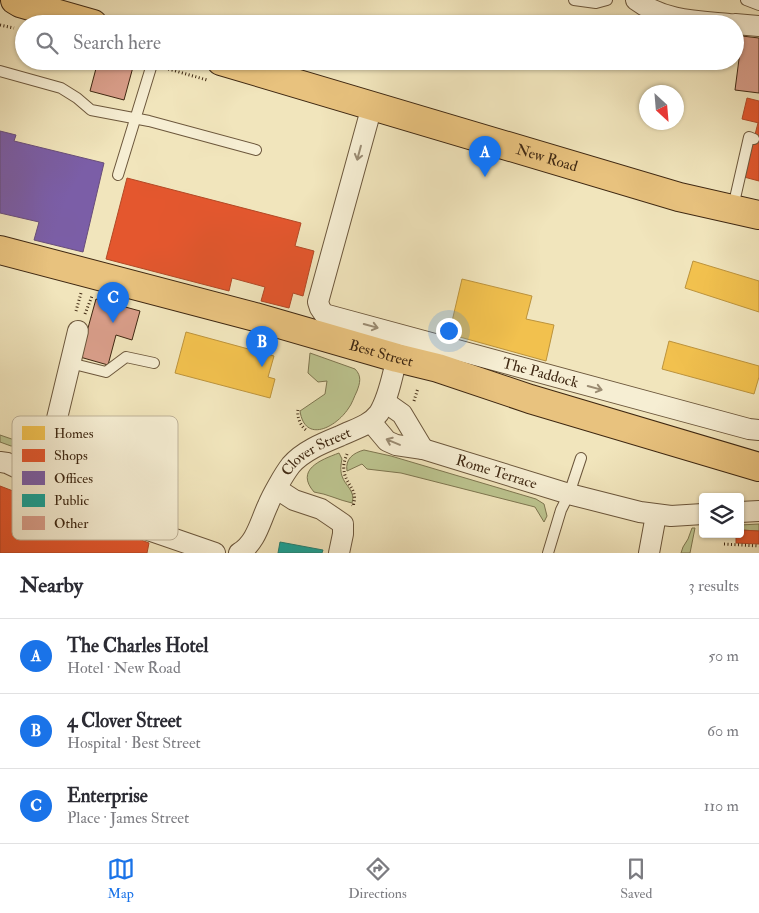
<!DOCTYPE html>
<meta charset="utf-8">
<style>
:root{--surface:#fff;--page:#f7f7f7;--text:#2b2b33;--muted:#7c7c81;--line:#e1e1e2;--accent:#1a73e8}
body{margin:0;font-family:"IM FELL Double Pica",serif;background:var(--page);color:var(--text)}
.controls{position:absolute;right:15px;bottom:15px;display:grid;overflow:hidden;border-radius:5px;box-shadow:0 1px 4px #0004}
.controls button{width:45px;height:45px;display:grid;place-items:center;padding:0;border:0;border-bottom:1px solid var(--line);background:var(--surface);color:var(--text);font:25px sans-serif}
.compass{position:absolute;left:639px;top:85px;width:45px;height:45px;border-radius:50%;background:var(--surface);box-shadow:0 1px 4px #0004;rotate:154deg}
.you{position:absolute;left:448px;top:330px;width:18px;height:18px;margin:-12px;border:4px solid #fff;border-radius:50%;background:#1a73e8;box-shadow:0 0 0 8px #1a73e833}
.badge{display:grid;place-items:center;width:32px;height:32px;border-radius:50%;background:var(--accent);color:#fff;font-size:16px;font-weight:700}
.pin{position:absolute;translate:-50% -41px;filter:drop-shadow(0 1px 2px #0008)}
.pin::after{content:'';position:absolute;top:26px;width:18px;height:15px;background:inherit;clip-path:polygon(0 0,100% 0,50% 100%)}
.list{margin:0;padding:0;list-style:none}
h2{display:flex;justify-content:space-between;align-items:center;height:65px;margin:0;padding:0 20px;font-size:21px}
h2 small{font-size:16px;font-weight:400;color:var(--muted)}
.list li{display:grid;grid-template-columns:32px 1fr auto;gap:15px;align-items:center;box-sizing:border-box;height:75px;padding:0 20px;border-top:1px solid var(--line)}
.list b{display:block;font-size:19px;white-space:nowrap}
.list p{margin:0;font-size:16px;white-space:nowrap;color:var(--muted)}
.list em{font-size:16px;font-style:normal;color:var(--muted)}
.icon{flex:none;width:28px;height:28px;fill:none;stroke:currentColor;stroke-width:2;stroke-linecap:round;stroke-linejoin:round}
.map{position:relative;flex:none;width:759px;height:553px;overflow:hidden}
.search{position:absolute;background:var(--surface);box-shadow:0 1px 4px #0004;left:15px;right:15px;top:15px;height:55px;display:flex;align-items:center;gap:12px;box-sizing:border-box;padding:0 18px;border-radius:28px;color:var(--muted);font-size:19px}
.sheet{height:290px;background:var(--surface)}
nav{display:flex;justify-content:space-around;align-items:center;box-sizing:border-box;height:70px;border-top:1px solid var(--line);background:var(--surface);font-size:14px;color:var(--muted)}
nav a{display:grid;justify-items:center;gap:2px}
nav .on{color:var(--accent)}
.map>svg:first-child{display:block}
</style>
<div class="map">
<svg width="759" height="553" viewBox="0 0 759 553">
<rect width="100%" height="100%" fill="#f1e5bc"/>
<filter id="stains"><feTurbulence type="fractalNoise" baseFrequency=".004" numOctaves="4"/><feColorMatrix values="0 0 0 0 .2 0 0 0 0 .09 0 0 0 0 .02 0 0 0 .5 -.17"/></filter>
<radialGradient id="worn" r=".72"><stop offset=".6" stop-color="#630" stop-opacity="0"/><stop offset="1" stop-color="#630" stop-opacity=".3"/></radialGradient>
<g fill="#bcc48f" stroke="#7e7650">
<path d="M310 353 355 369C362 376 360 383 357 391 354 397 352 404 348 409 336 427 305 444 300 411L325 394 327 381 318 382 308 373Z"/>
<polygon points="0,435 29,445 11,446 0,442"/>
<path d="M364 450 391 456 536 499 544 504 547 516 544 522 535 507 401 473 367 469 362 464 347 471C345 459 353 453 364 450Z"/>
<path d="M339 453 342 459C341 464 340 470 342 476 345 486 356 491 352 503 338 500 328 494 314 492 295 470 320 460 339 453Z"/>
<polygon points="759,524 759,531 740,530 740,525"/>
<polygon points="692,528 695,528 690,553 681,553 683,547 688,539"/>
</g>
<g fill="#f2c14e" stroke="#bc933c">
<polygon points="693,261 759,281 759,312 685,288"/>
<polygon points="462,279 532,296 526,319 554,325 546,361 449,334"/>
<polygon points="186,332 274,356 268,377 275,379 270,398 175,373"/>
<polygon points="669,341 759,366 759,377 754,394 662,369"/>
</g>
<g fill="#e4572e" stroke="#b24926">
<polygon points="747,98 759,101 759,123 742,119"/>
<polygon points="758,123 759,123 759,181 744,177"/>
<polygon points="127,178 301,223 295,246 314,251 303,296 293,293 289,308 261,301 265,287 232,278 229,291 106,259"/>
<polygon points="0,486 149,543 147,553 0,553"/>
<polygon points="740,530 759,531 759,544 736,543 736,534 740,534"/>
</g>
<polygon fill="#7b5ea7" stroke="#694e7a" points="0,131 16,135 14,141 104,163 83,252 34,240 39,222 0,213"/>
<polygon fill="#17a398" stroke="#237e70" points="280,542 323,550 322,553 278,553"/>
<g fill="#d99e8a" stroke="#3f2812">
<polygon points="742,36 759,38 759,93 735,90"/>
<polygon points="98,61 110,61 133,67 124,100 90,91"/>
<polygon points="96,299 140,311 132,340 116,335 108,365 80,357"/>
</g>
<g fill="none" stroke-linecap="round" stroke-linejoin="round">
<defs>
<g id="service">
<polyline points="574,0 596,3 607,0"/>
<polyline points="746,0 759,5"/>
<polyline points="0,71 61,88 77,98 91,110 149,121 256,150"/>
<polyline points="118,175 153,61"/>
<polyline points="733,207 749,137 754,139"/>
<polyline points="70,363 106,372 126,357 154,363"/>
<polyline points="548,553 561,510 569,494 581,458"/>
</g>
<g id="minor">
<path d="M636 0C664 21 696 21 729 24"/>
<polyline points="735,24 759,26"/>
<path id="s1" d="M372 106 318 302 320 308 324 314 749 429 759 430"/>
<polyline points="385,402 402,414 423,449"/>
<path id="s2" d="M371 422 387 441 396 445 423 449 569 494 640 512 671 516 703 514"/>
<polyline points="0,462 7,463 28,473 73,502 131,524 215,553"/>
<polyline points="42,482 45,473 45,463 52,439 78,331"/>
<polyline points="277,489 294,500 321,509 343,524 343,534 339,553"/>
<polyline points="740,512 759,511"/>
<path id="s3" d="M239 553C256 543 260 522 268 505 272 495 284 474 291 465 303 451 323 443 340 436 354 429 369 426 379 413 389 397 392 376 397 358"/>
<polyline points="649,553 656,515"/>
</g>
<g id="primary">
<polyline points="15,0 20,3 93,24"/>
<path id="s4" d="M221 61 679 197 759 215"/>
<path id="s5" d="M0 250 255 317 397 358 438 368 530 399 759 467"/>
</g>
</defs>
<use href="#service" stroke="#6c573c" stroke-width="12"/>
<use href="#minor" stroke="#6c573c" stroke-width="22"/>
<use href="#primary" stroke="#3f2812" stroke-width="30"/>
<g stroke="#3f2812" stroke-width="3" stroke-dasharray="1 2.5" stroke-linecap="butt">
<polyline points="0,25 14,28"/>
<polyline points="165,68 207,80"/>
<polyline points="76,311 81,293"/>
<polyline points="85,314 92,296"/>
<polyline points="414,401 418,388"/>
<path d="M298 410C297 417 300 425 306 430"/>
<path d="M347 454C345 459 343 465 344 470 345 485 359 489 353 506L352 505"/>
<polyline points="724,544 759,546"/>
</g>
<use href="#service" stroke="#f6eed3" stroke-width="10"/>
<use href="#minor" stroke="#f6eed3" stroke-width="20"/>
<use href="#primary" stroke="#e8c27e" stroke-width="28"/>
</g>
<defs><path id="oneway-shaft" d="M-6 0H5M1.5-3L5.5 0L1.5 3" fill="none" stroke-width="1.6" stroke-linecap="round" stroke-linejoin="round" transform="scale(1.25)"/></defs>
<g stroke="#9a8b72">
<use href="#oneway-shaft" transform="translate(359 153) rotate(105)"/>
<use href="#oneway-shaft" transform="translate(371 326) rotate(15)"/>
<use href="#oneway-shaft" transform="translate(595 388) rotate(15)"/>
<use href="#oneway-shaft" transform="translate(393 442) rotate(-157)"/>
</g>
<g text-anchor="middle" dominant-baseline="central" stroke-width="5" stroke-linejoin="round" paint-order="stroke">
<g font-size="15" fill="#3f2812" stroke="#f6eed3">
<text stroke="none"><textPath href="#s4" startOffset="340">New Road</textPath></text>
<text stroke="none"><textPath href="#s5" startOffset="395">Best Street</textPath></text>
<text stroke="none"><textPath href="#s1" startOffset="441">The Paddock</textPath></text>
<text stroke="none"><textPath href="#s3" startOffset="132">Clover Street</textPath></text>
<text stroke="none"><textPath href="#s2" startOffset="139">Rome Terrace</textPath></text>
</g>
</g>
<rect x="12" y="416" width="166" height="124" rx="8" fill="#f6eed3" stroke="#bfb399" stroke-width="1"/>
<rect x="22" y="426" width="23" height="14" fill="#f2c14e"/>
<rect x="22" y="449" width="23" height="13" fill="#e4572e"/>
<rect x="22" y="471" width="23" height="14" fill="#7b5ea7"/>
<rect x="22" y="494" width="23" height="13" fill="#17a398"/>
<rect x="22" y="516" width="23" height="14" fill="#d99e8a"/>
<g font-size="14" fill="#3f2812">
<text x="54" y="438">Homes</text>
<text x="54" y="460">Shops</text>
<text x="54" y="483">Offices</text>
<text x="54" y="505">Public</text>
<text x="54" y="528">Other</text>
</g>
<rect width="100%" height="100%" filter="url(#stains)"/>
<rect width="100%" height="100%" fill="url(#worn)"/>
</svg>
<div class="controls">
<button><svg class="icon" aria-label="layers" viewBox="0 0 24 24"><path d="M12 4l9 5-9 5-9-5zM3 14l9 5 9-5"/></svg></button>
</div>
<svg class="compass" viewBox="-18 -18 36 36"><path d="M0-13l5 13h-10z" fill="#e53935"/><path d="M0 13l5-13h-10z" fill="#7c7c81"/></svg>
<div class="you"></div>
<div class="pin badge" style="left:485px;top:177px">A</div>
<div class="pin badge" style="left:262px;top:367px">B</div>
<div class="pin badge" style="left:113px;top:323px">C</div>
<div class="search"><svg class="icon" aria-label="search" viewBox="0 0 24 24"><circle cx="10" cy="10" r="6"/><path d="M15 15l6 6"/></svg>Search here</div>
</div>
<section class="sheet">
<h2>Nearby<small>3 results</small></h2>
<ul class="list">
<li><span class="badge">A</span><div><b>The Charles Hotel</b><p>Hotel · New Road</p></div><em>50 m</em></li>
<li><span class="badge">B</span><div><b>4 Clover Street</b><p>Hospital · Best Street</p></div><em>60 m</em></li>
<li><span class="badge">C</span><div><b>Enterprise</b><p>Place · James Street</p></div><em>110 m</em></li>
</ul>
</section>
<nav>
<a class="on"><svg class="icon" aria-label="map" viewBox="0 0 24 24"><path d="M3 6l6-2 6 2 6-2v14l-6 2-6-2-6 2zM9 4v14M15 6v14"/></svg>Map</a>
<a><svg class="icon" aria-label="directions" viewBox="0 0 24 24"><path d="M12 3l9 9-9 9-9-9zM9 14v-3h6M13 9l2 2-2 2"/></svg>Directions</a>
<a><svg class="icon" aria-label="saved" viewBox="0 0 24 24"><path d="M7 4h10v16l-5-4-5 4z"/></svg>Saved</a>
</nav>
